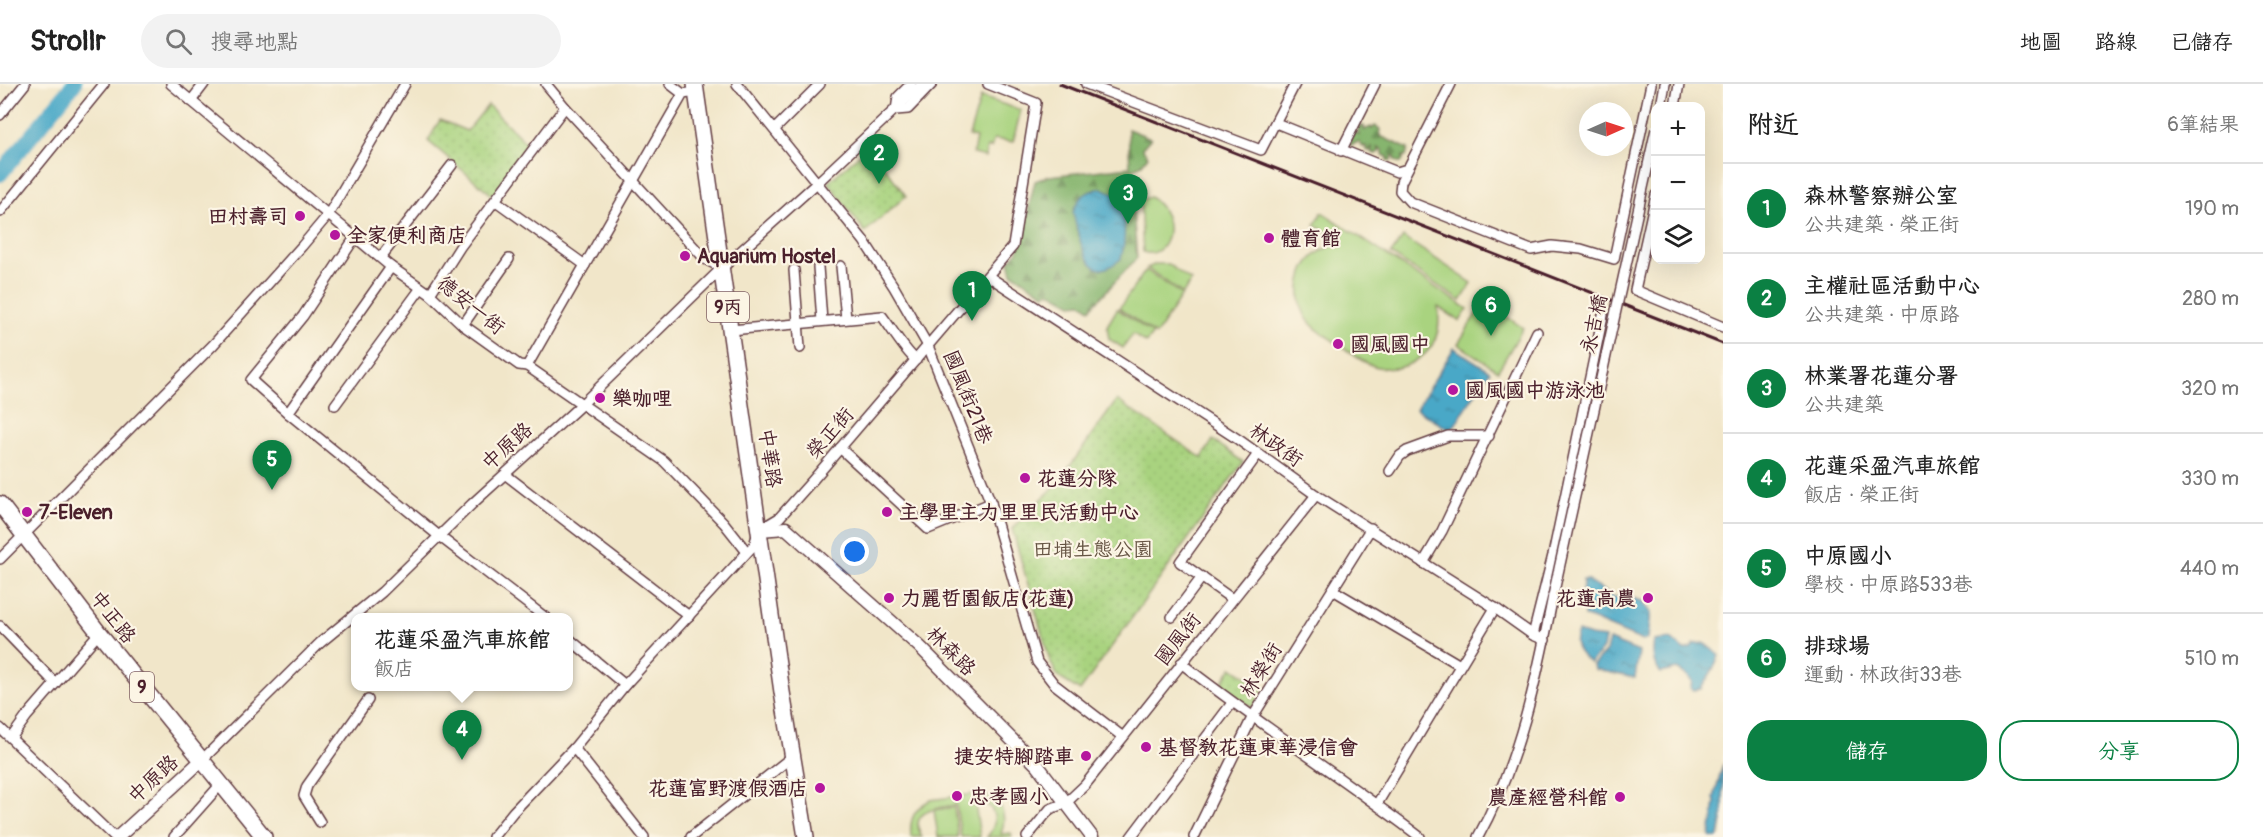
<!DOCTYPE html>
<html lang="zh-TW">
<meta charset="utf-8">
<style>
:root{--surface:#fff;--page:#f2f2f2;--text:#222;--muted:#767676;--line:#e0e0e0;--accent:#0b8043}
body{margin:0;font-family:Pangolin,"LXGW WenKai TC",sans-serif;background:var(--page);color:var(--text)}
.controls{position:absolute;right:18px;top:18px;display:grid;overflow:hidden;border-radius:12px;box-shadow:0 6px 24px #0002}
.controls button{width:54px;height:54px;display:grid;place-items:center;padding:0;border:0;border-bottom:2px solid var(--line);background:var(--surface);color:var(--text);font:30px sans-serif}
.compass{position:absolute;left:1579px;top:18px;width:54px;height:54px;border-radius:50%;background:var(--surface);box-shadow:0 6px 24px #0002;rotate:87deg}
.you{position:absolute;left:855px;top:468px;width:21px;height:21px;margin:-15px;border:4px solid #fff;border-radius:50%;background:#1a73e8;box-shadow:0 0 0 9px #1a73e833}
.badge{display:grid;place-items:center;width:39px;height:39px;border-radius:50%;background:var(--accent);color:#fff;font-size:20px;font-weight:700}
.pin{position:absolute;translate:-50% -50px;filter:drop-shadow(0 2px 3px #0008)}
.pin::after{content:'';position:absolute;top:32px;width:21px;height:18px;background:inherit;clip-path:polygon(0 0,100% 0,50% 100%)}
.popup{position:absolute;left:351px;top:529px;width:222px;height:78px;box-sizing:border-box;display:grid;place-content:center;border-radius:12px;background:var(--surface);filter:drop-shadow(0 2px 4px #0005);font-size:20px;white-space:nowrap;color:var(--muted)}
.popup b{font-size:22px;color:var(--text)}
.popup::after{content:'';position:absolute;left:50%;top:100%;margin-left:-12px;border:12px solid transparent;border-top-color:var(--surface)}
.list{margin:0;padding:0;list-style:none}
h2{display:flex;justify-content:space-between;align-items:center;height:78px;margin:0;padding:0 24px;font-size:26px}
h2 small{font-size:20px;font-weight:400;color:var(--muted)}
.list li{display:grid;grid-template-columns:39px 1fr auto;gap:18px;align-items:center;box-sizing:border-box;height:90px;padding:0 24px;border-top:2px solid var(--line)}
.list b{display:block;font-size:22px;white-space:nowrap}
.list p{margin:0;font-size:20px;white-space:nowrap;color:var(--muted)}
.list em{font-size:20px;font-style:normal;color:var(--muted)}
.actions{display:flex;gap:12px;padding:18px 24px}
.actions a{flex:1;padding:14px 0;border:2px solid var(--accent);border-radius:24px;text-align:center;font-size:21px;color:var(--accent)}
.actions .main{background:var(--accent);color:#fff}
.icon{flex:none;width:33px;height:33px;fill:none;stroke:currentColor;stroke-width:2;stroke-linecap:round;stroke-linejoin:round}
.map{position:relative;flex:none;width:1723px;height:753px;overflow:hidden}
header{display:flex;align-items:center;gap:36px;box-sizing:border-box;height:84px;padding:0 30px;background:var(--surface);border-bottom:2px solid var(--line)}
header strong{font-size:28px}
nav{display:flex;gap:33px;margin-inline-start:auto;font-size:21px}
.search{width:420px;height:54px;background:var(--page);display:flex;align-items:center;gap:15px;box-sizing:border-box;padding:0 21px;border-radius:33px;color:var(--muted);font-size:22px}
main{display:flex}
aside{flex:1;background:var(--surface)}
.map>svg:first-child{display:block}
</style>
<header>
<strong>Strollr</strong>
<div class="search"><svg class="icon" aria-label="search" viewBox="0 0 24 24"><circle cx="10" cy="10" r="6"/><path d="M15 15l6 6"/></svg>搜尋地點</div>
<nav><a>地圖</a><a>路線</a><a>已儲存</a></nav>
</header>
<main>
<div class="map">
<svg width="1723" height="753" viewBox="0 0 1723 753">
<defs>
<pattern id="forest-firs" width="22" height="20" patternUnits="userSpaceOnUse" patternTransform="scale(1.5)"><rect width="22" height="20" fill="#86b56e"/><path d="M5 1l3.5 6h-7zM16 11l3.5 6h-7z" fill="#70935b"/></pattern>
<pattern id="park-dots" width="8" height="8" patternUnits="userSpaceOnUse" patternTransform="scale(1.5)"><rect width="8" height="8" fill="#a9d37f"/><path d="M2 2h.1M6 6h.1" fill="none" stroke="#93b56e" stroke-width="1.8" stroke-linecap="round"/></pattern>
<pattern id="water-ripples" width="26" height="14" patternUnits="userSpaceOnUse" patternTransform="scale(1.5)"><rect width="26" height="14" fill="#49a8c7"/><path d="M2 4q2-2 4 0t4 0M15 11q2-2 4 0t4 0" fill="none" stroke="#3f88a2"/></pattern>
</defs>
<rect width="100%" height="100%" fill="#fcf5e5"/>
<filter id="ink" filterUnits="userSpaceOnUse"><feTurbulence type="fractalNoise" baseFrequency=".0167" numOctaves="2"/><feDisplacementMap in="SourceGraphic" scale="12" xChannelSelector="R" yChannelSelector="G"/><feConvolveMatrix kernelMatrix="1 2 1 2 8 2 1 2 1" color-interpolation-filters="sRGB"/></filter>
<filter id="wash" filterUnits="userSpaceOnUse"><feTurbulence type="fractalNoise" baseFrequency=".008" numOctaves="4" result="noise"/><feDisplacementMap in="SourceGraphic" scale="24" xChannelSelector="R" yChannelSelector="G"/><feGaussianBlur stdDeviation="1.35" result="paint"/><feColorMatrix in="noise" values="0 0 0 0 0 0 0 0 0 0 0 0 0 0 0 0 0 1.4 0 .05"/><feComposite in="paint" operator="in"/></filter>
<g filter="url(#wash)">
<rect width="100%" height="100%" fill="#f1e6c9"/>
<g fill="#a9d37f" stroke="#7a7955" stroke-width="1.5">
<polygon points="981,13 1021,26 1013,58 994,55 991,64 987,63 985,73 973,70 976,54 969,52"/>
<path d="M1150 113C1181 133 1168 177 1143 168L1140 116Z"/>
<path d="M1322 128 1468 225 1460 237 1438 223C1439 232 1440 241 1437 250 1430 274 1402 289 1378 283 1363 280 1350 268 1338 260 1326 251 1310 244 1304 229 1298 216 1299 202 1303 189 1309 171 1325 163 1341 158L1315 141Z"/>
<polygon points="1403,153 1472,199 1461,217 1391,170"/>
<polygon points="1156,180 1168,180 1191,197 1183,210 1147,184"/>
<polygon points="1146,186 1182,211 1156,251 1119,224"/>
<polygon points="1484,217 1523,244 1498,287 1458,260"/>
<polygon points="1117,225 1153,250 1146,259 1133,250 1123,264 1109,255 1107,242"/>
<path d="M981 709C1002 715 1008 731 1001 750L1011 749 1012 753H987C997 741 998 726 983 718L975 719 980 753H961L956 721C938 724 907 726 922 753H911C909 735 914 725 930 716Z"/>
<polygon points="954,723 958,753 938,753 934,726"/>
</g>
<g fill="url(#forest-firs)" stroke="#686a4c" stroke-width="1.5">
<polygon points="1357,41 1364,42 1364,46 1371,43 1372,45 1375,42 1380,45 1380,52 1408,65 1406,72 1403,72 1403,76 1401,79 1395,76 1395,72 1393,71 1391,77 1387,76 1388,73 1383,71 1383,66 1378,64 1380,67 1376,70 1372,69 1372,62 1370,67 1366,66 1366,62 1363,63 1359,58 1348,62 1353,47 1359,51"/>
<polygon points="1128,45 1151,54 1142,64 1148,72 1142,80 1133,85 1130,92 1137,174 1090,225 1082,219 1072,220 1049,207 1044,210 1012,189 1009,177 1018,167 1035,97 1049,92 1130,83"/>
</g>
<g fill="url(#park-dots)" stroke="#7a7955" stroke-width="1.5">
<polygon points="488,21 530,63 493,112 428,57 440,36 467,47"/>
<polygon points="869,62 906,112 865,148 828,98"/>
<polygon points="1117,316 1202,374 1213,356 1243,378 1080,607 1058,593 1050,577 1012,445 1058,399"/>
<polygon points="1232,583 1264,604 1253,624 1219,603"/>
</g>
<g fill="url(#water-ripples)" stroke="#4a6479" stroke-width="1.5">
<path d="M1102 104 1119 112C1126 131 1126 157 1121 175 1116 179 1109 184 1103 185 1084 187 1076 142 1073 128 1078 113 1086 107 1102 104Z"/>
<polygon points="1454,264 1490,287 1451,347 1416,325"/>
<path d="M1583 496H1588C1596 504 1606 506 1614 514L1627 510 1631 514 1643 517 1651 529 1648 554 1643 557 1584 532V526L1588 522 1582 511Z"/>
<path d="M1578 548 1590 552 1605 554 1603 565 1590 579C1579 570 1571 562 1578 548Z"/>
<path d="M1671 555 1684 566 1691 564 1694 560 1704 559 1719 571C1717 582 1707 594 1701 605L1693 606 1690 604 1692 598 1688 592 1677 585 1661 589C1652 580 1652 568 1654 557Z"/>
<polygon points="1609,556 1639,568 1635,594 1594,585 1593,581 1606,567"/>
<polygon points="1723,680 1723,731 1719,753 1710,753 1715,718 1714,714"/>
</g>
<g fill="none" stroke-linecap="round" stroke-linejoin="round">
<polyline stroke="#49a8c7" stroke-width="16" points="0,90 74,0"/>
</g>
</g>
<g filter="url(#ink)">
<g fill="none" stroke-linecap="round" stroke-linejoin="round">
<defs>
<g id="minor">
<polyline points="171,0 391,183 430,210 463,241 519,281 527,282 664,377 724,439 747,468"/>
<polyline points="546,0 565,23 705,175 722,184"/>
<polyline points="670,0 683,10"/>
<polyline points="737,0 864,157 894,203 928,262 991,419 1037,578 1054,600 1123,653"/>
<polyline points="911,0 898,13 896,26 908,25 932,0"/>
<polyline points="1086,0 1261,66 1295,0"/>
<polyline points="1451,0 1401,98 1400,107 1410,118 1531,166 1552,162 1581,165 1614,175 1651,0"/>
<polyline points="191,17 204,0"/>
<polyline points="1661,22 1665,0"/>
<polyline points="1675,22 1679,0"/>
<polyline points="0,31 25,0"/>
<polyline points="1276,39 1397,88 1407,85"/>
<polyline points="775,45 820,0"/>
<polyline points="1341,67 1375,0"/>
<polyline points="1656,111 1635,206 1723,243"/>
<polyline points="496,117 585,181"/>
<polyline points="0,128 104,0"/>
<polyline points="356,152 303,232 251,296 288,329 439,452 546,534"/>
<polyline points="381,173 452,81"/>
<polyline points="841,182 846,235"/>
<polyline points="818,183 822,237"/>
<polyline points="794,186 800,264"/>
<polyline points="988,192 1239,356 1316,411 1495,524 1533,551 1545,556"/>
<polyline points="430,210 460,163 565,23"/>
<polyline points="463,241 509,175"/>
<path d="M731 246 882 232C892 245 904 266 916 276"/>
<polyline points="527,282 683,10 696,8"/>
<polyline points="335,321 421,204"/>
<polyline points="288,329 391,183"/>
<polyline points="840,364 928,445 991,419"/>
<polyline points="1390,387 1400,372 1407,367 1448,352 1489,352"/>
<polyline points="506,391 689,532"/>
<polyline points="0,475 213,261 302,162 328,131 405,0"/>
<polyline points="1423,479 1442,447 1537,248"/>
<polyline points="1333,506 1460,581"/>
<polyline points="1232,515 1180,478 1258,370"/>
<polyline points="1172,533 1202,493"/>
<polyline points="0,542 55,599"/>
<polyline points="1533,551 1553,471 1603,231"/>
<polyline points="568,554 625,601"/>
<path d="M1181 579C1259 640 1341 693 1420 753"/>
<polyline points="0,644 114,753"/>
<polyline points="11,654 27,632 99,549"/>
<polyline points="574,664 644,753"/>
<polyline points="202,676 320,559 382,508 472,420 582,320 722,184 817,99 922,0"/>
<polyline points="1377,720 1495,524"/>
<polyline points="320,738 304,712 307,702 368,616"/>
<polyline points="174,753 221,700"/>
<polyline points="493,753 513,728 574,664 625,601 754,461 759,446 779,434 812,397 1013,162 1036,19 988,0"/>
<polyline points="691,753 793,672"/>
<polyline points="1027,753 1050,725 1066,719 1085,701 1316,411"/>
<polyline points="1131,753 1232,619"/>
<polyline points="1194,753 1252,634 1371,444"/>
<path d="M1478 753C1519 679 1537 594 1553 512"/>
</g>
<g id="tertiary">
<polyline points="759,446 786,444 920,563 1038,682 1092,753"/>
<polyline points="118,753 202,676"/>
</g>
<g id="primary">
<polyline points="695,0 782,608 806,753"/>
<polyline points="0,420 99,549 264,753"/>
</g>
</defs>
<use href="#minor" stroke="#633d43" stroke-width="12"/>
<use href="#tertiary" stroke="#633d43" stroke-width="15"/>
<use href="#primary" stroke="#633d43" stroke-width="18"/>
<use href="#minor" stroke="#fff" stroke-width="9"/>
<use href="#tertiary" stroke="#fff" stroke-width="12"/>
<use href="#primary" stroke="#fff" stroke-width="15"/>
<path stroke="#4a1f2b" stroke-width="3" d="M1060 0C1281 88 1503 172 1723 260"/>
<defs>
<polyline id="minor-bridge" points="1553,512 1656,45"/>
</defs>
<use href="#minor-bridge" stroke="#633d43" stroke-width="12" stroke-linecap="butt"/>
<use href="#minor-bridge" stroke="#fff" stroke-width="9"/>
</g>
</g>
<g fill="#b5179e" stroke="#fcf5e5" stroke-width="2">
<circle cx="300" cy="132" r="6"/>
<circle cx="335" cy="151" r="6"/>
<circle cx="1269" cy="154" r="6"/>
<circle cx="685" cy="172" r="6"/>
<circle cx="1338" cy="260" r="6"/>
<circle cx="1453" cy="306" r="6"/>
<circle cx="600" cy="314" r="6"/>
<circle cx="1025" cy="394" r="6"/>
<circle cx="27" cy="428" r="6"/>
<circle cx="887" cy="428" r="6"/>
<circle cx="889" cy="514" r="6"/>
<circle cx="1648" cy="514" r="6"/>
<circle cx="1146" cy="663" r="6"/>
<circle cx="1086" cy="672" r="6"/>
<circle cx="820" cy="704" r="6"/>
<circle cx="957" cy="712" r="6"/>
<circle cx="1620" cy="713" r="6"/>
</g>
<g text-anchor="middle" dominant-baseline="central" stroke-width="4.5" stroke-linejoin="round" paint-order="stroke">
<g fill="#fcf5e5" stroke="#7f5f63" stroke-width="1.5">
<rect x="707" y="208" width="42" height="30" rx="4.5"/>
<rect x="130" y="588" width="24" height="30" rx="4.5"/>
</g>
<g font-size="18" font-weight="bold" fill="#4a1f2b">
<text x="728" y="223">9丙</text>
<text x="142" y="603">9</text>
</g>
<g font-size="20" font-weight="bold" fill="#4a1f2b" stroke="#fcf5e5" text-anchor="start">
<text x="288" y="132" text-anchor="end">田村壽司</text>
<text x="347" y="151">全家便利商店</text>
<text x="1281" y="154">體育館</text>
<text x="697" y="172">Aquarium Hostel</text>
<text x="1350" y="260">國風國中</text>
<text x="1465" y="306">國風國中游泳池</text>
<text x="612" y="314">樂咖哩</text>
<text x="1037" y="394">花蓮分隊</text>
<text x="39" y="428">7-Eleven</text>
<text x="899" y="428">主學里主力里里民活動中心</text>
<text x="901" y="514">力麗哲園飯店(花蓮)</text>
<text x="1636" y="514" text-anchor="end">花蓮高農</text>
<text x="1158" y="663">基督教花蓮東華浸信會</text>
<text x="1074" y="672" text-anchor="end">捷安特腳踏車</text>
<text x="808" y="704" text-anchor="end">花蓮富野渡假酒店</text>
<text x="969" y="712">忠孝國小</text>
<text x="1608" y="713" text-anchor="end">農產經營科館</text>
</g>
<g font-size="20" fill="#4a1f2b" stroke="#fcf5e5">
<text transform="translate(471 221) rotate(39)">德安一街</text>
<text transform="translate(1594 240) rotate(-78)">永吉橋</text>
<text transform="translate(968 313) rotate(68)">國風街21巷</text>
<text transform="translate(830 349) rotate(-49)">榮正街</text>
<text transform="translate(1276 361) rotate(35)">林政街</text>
<text transform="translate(507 362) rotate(-42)">中原路</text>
<text transform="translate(770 374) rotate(82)">中華路</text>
<text transform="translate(113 533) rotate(52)">中正路</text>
<text transform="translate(1178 555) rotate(-52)">國風街</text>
<text transform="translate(951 567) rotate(45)">林森路</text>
<text transform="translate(1261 586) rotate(-58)">林榮街</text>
<text transform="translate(153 695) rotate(-43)">中原路</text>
</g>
<g font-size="20" fill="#654" stroke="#fcf5e5">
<text x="1093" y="465">田埔生態公園</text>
</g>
</g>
</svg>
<div class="controls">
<button>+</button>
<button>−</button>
<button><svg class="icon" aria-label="layers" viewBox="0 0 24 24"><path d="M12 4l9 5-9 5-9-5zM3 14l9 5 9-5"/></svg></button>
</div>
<svg class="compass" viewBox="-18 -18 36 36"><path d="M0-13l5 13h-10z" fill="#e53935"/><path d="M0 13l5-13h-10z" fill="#767676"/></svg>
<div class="you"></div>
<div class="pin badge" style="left:972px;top:237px">1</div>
<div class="pin badge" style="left:879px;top:100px">2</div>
<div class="pin badge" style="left:1128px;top:140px">3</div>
<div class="pin badge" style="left:462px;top:676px">4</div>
<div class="popup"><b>花蓮采盈汽車旅館</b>飯店</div>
<div class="pin badge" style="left:272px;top:406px">5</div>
<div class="pin badge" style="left:1491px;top:252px">6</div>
</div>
<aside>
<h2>附近<small>6筆結果</small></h2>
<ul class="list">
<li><span class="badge">1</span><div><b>森林警察辦公室</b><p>公共建築 · 榮正街</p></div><em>190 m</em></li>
<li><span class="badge">2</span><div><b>主權社區活動中心</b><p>公共建築 · 中原路</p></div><em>280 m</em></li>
<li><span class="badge">3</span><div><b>林業署花蓮分署</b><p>公共建築</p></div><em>320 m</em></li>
<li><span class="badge">4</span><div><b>花蓮采盈汽車旅館</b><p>飯店 · 榮正街</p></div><em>330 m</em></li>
<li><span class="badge">5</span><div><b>中原國小</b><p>學校 · 中原路533巷</p></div><em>440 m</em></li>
<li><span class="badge">6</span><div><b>排球場</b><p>運動 · 林政街33巷</p></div><em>510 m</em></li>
</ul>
<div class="actions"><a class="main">儲存</a><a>分享</a></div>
</aside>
</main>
